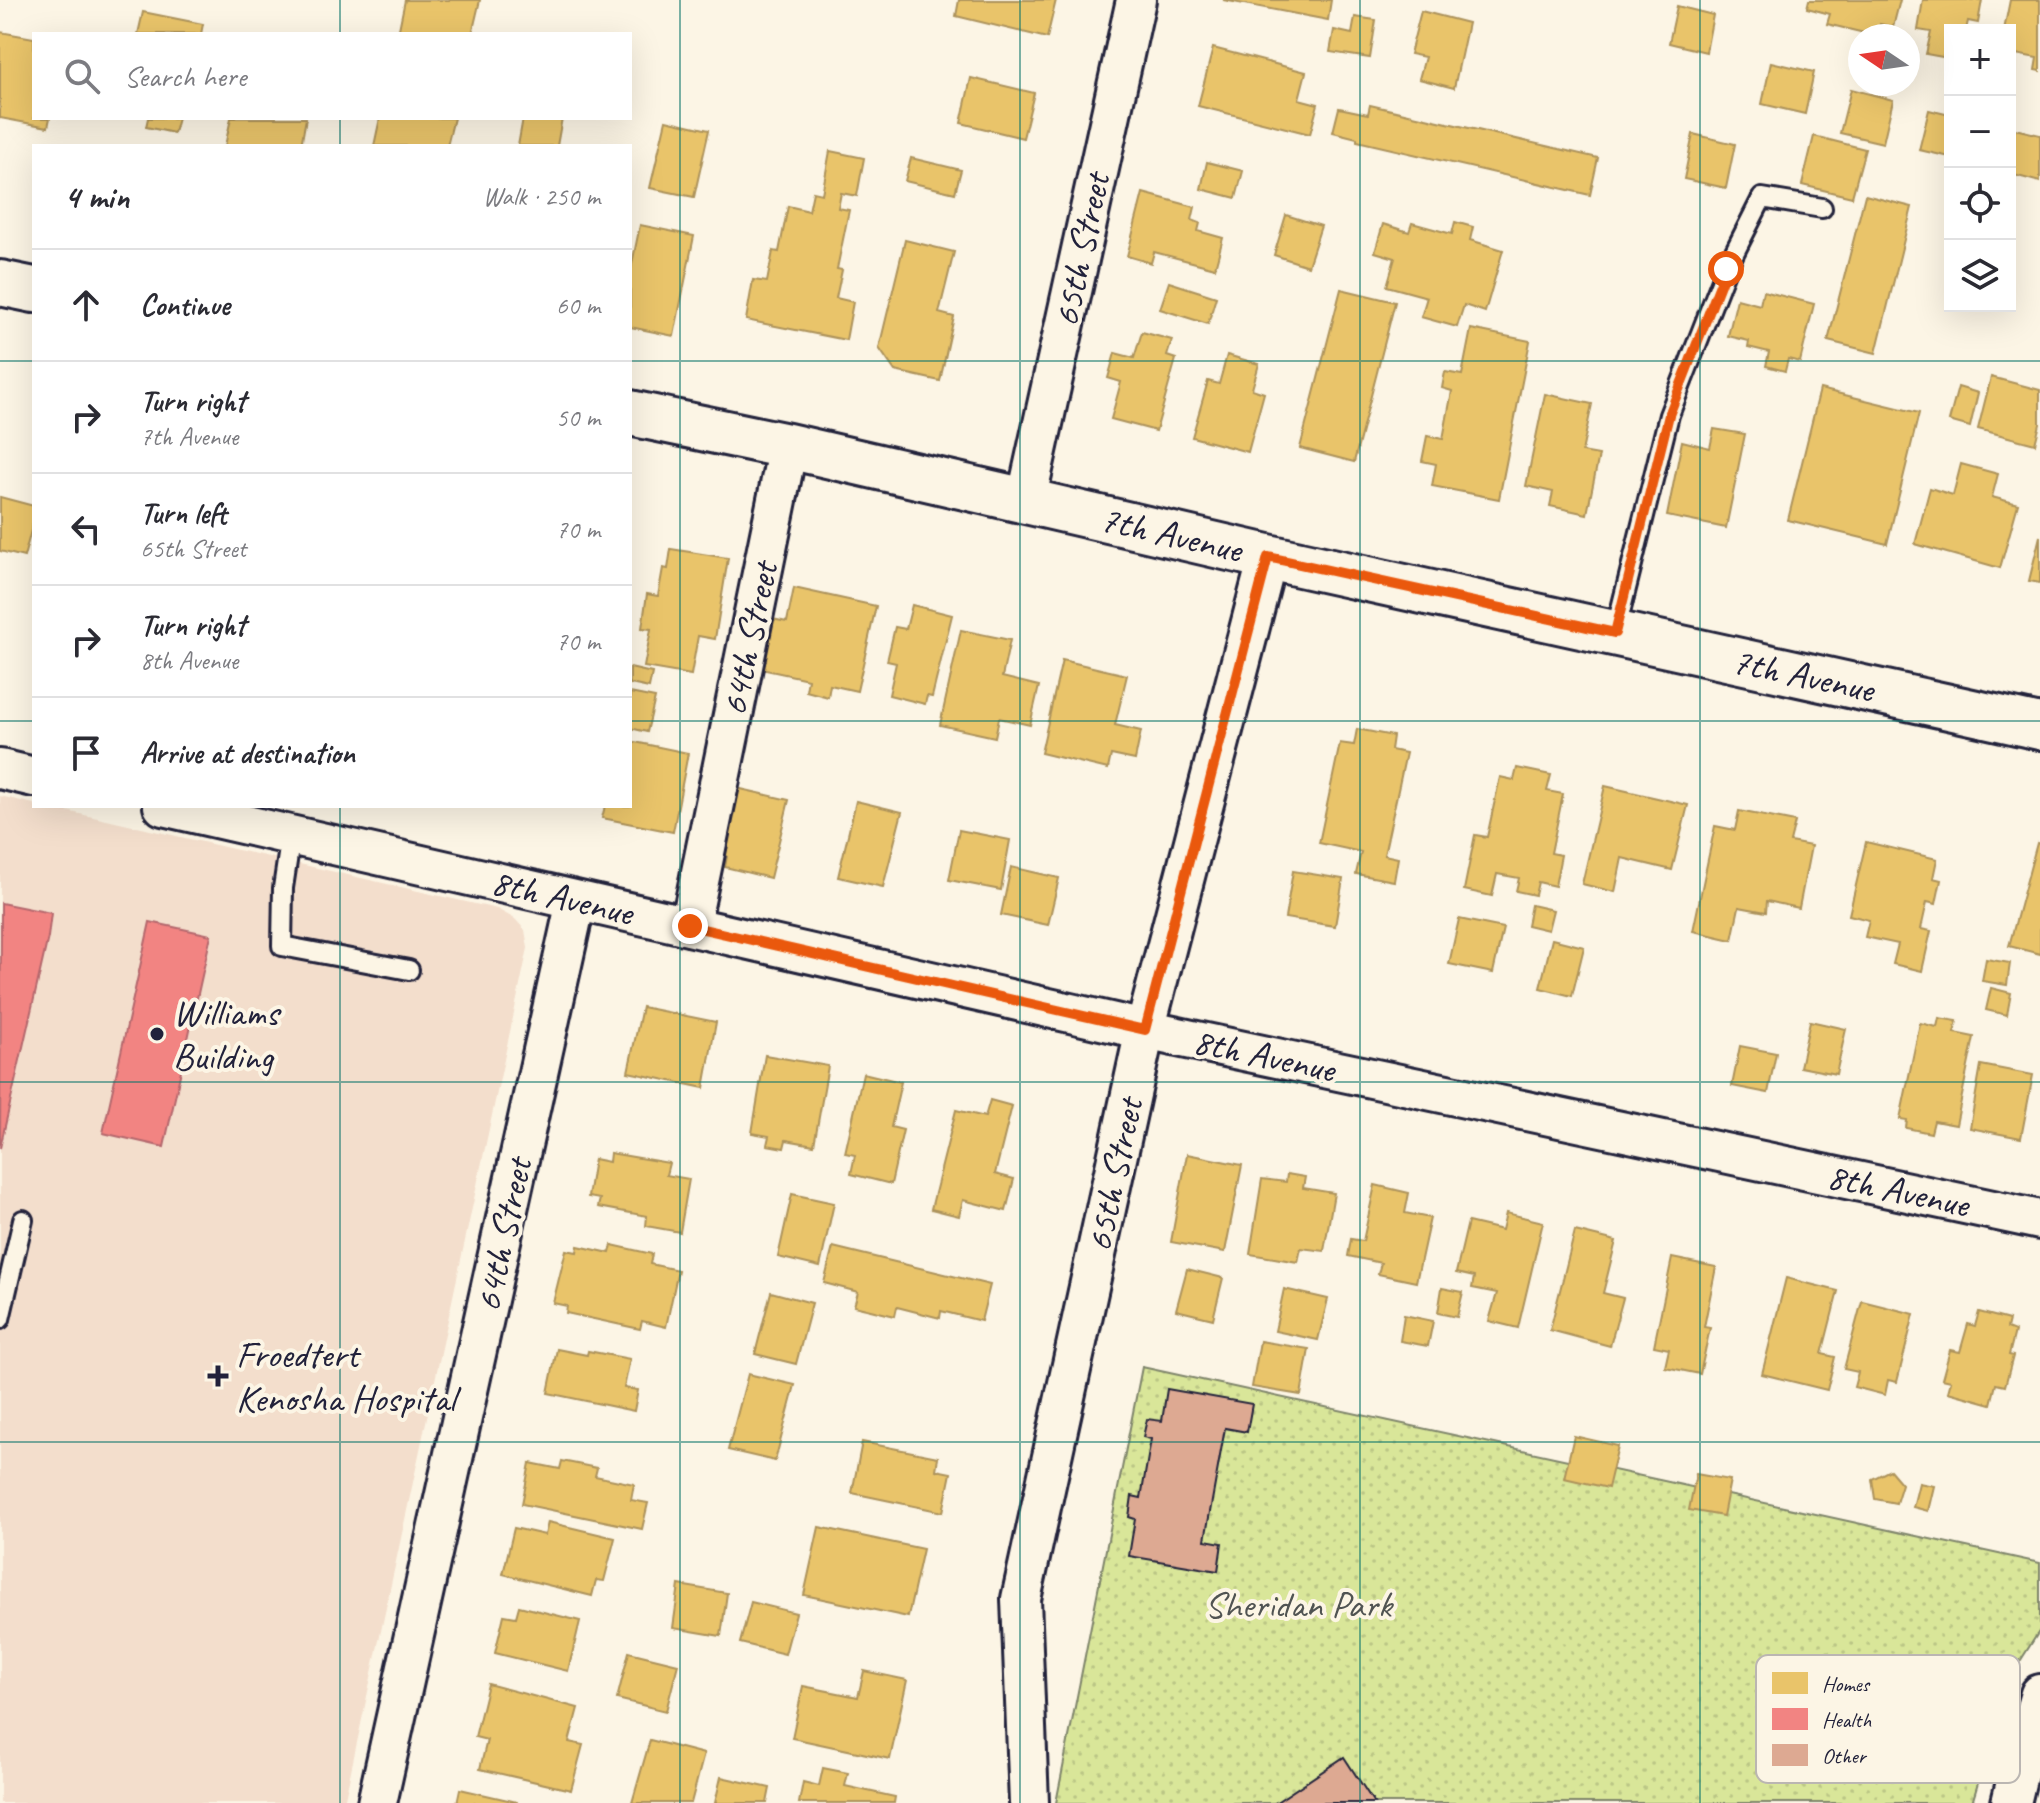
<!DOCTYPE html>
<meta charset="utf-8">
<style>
:root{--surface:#fff;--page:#f2f2f3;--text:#2b2b33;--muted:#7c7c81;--line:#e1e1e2}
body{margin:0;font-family:Caveat,sans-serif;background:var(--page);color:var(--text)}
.controls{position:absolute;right:24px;top:24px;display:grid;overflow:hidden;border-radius:0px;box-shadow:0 8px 32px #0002}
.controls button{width:72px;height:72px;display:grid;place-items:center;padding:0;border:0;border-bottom:2px solid var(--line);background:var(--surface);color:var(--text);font:40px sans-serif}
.compass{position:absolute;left:1848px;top:24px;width:72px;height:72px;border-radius:50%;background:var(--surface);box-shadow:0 8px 32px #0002;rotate:283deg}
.stop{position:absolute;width:24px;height:24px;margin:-18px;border:6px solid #ea580c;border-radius:50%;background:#fff}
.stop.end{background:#ea580c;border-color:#fff;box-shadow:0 2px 8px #0008}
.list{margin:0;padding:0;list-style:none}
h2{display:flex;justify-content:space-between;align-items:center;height:104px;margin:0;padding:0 32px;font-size:34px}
h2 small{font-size:26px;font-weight:400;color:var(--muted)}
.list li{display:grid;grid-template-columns:52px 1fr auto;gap:24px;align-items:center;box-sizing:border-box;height:112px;padding:0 32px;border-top:2px solid var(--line)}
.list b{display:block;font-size:30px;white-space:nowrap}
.list p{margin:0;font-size:26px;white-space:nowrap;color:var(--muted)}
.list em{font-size:26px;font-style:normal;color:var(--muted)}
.icon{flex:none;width:44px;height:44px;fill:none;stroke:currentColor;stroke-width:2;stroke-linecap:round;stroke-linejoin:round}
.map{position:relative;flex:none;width:2040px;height:1803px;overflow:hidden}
.search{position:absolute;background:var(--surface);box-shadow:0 8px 32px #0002;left:32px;top:32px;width:600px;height:88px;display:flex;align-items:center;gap:20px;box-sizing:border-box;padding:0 28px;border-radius:0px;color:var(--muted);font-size:30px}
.panel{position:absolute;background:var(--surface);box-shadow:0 8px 32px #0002;left:32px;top:144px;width:600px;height:664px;border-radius:0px}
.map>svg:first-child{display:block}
</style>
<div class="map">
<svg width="2040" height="1803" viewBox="0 0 2040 1803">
<defs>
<pattern id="park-dots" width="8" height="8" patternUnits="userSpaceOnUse" patternTransform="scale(2)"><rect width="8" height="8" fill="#d9e699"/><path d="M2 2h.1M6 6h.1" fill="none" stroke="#bac585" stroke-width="1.8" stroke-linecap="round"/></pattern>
</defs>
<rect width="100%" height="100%" fill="#fcf5e5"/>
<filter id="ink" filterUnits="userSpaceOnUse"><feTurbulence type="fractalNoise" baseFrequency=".0125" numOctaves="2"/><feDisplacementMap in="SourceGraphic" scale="16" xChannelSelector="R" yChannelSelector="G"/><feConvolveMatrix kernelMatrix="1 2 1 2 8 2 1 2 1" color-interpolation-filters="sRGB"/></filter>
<g filter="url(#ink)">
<polygon fill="#f3decc" points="0,796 34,804 34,806 45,806 497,909 515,919 525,930 528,948 344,1803 0,1803"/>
<polygon fill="url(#park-dots)" stroke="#7e846a" stroke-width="2" points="1142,1367 2040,1563 2040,1630 2010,1677 1972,1803 1056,1803"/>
<g fill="#e9c46a" stroke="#ad935c" stroke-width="2">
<polygon points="405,0 480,0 472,34 398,34"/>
<polygon points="959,0 1056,0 1047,38 956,16"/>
<polygon points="1223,0 1331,0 1328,20"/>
<polygon points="1809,0 1900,0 1893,27 1880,24 1877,36 1827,24 1830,14 1807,8"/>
<polygon points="1923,0 1982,0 1978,23 1968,21 1966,30 1950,30 1948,58 1926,54 1931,32 1918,30"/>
<polygon points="2010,0 2040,0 2040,71 2035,70 2037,58 2010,53 2010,30 2004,30"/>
<polygon points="1677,6 1713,15 1706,52 1669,43"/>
<polygon points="1421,11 1468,23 1454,88 1419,79 1425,57 1410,54"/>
<polygon points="143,12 203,24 201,34 138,34"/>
<polygon points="1355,17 1376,20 1370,58 1330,52 1334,30 1352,34"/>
<polygon points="0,32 34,38 34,118 50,118 48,127 0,118"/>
<polygon points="1213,48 1306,72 1299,99 1318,104 1310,134 1198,106"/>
<polygon points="1771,62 1814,72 1805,114 1762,104"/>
<polygon points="971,78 1034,93 1023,138 961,123"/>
<polygon points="1851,89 1893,100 1883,143 1840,133"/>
<polygon points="1370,105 1598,158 1590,195 1357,141 1357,138 1333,132 1339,108 1368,114"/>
<polygon points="1929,110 1950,115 1950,157 1919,150"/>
<polygon points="148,118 178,118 174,133 146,127"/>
<polygon points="231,118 306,118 301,146 225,146"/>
<polygon points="380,118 454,118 447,146 374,146"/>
<polygon points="523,118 562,118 557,146 518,146"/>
<polygon points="666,120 709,130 694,197 650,188"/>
<polygon points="2015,129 2040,135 2040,182 2010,174 2010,147"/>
<polygon points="1693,134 1735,144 1726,188 1684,179"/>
<polygon points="1814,136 1865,149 1852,197 1802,185"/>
<polygon points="830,151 864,158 857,196 841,193 838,208 849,210 837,269 842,270 836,298 853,302 846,340 746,320 753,280 767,282 773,251 779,252 788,206 809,211 813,192 822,194"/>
<polygon points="911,158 961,170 955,193 905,181"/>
<polygon points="1207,162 1243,171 1236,198 1201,189"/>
<polygon points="1143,193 1195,207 1192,220 1200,223 1198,231 1223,238 1215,268 1154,252 1151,263 1127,256"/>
<polygon points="1865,195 1912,207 1876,353 1828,341"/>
<polygon points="1286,215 1321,226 1308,266 1274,255"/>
<polygon points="1455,222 1473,227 1470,240 1503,250 1485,312 1464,305 1457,327 1421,317 1427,297 1387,286 1395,258 1375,252 1383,224 1409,232 1412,223 1452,234"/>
<polygon points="640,225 694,236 674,336 630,327 630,274"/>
<polygon points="905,240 954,252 939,313 954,317 940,381 895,371 879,348"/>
<polygon points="1169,282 1216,297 1208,324 1160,309"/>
<polygon points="1341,289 1395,302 1354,462 1300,448"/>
<polygon points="1763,291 1814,304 1800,362 1788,359 1785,371 1766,366 1769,352 1748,347 1749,341 1728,336 1737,299 1760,305"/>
<polygon points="1471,329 1530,341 1499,499 1432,486 1436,464 1422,461 1427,436 1443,439 1452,391 1442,388 1445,372 1462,375"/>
<polygon points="1142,332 1172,340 1167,356 1176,359 1156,431 1111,419 1121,382 1108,378 1115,353 1134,358"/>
<polygon points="1227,355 1259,364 1252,389 1264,393 1248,452 1192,437 1208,381 1219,384"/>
<polygon points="1991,377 2040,390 2040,424 2035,444 1978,429"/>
<polygon points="1958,387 1978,393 1970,427 1949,421"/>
<polygon points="1820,389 1919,413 1887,544 1788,520"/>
<polygon points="1545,394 1592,404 1582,452 1599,455 1587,514 1550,506 1553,492 1526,486"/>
<polygon points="1714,429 1745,434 1726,528 1667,516 1682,441 1710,448"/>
<polygon points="1961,464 1998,474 1992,497 2018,504 2000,568 1915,544 1930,488 1953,495"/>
<polygon points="0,497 34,506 34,519 24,557 0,551"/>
<polygon points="2040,536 2040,583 2029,581"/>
<polygon points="671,549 728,558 715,639 698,636 691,675 644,667 651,629 642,628 647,594 658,596 663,568 668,569"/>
<polygon points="794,588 876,606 857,691 830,685 828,697 806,691 808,679 761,669 772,619 787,622"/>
<polygon points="912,605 952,615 932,697 927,696 925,704 889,695 896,663 887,661 895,627 906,629"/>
<polygon points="961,630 1010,640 1002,677 1039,686 1030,725 999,718 995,737 940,725"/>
<polygon points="1062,660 1127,675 1115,725 1141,731 1135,760 1111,755 1108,769 1041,753"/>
<polygon points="630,668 652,673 649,688 630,684"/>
<polygon points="630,693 655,698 647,732 630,728"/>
<polygon points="1357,729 1393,736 1391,750 1406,753 1384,855 1398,858 1394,881 1356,874 1361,852 1319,843 1340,743 1354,745"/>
<polygon points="630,741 688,753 673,832 602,818 605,806 630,806"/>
<polygon points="1517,768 1551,775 1547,791 1563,794 1551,853 1561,855 1555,886 1538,882 1535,895 1516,891 1519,878 1497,874 1492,896 1464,890 1475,835 1487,837 1500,777 1514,780"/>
<polygon points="1605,786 1688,805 1672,870 1622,858 1615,892 1582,884"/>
<polygon points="732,787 789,800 770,878 725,867 727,856 721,855"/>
<polygon points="856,801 902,812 883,887 838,877"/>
<polygon points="1739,811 1795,822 1790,842 1811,846 1799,908 1767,901 1766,912 1739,907 1732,940 1693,931 1715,826 1735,830"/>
<polygon points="959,830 1010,840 1001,890 949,880"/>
<polygon points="1866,842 1937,859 1933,878 1941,880 1936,904 1927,902 1921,929 1931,931 1922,971 1893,964 1898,944 1865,937 1869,920 1849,915"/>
<polygon points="2037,843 2040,844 2040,954 2009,946"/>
<polygon points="1011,867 1059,878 1048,925 1001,915"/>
<polygon points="1293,871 1343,879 1335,926 1285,918"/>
<polygon points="1531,905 1553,910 1548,930 1527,925"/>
<polygon points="1459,919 1503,928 1493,973 1449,964"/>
<polygon points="1552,939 1584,947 1572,996 1540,988"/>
<polygon points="1986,959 2010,963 2007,985 1982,981"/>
<polygon points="1991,988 2011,993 2007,1015 1986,1010"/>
<polygon points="642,1007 716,1022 704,1088 628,1072"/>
<polygon points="1939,1018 1957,1021 1954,1033 1974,1037 1956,1125 1934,1121 1931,1133 1906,1128 1907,1120 1900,1119 1920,1023 1937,1027"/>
<polygon points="1810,1021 1846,1029 1836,1074 1800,1067"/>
<polygon points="1740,1046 1776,1053 1768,1093 1732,1086"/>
<polygon points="765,1055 828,1066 814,1145 786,1140 784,1148 767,1145 769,1136 752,1133"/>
<polygon points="1981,1065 2033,1075 2021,1138 1970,1128"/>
<polygon points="863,1073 901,1082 891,1127 903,1130 891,1184 851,1174 855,1155 845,1153"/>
<polygon points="990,1100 1012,1106 995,1174 1014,1179 1006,1211 963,1200 959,1216 931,1209 956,1110 985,1117"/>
<polygon points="610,1153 669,1163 666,1175 689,1179 680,1232 646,1226 647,1216 598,1207 600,1199 588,1197 594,1159 609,1162"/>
<polygon points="1187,1154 1242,1165 1225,1252 1171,1242"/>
<polygon points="1287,1174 1305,1177 1303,1188 1334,1193 1324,1251 1301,1248 1298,1262 1250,1254 1262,1179 1286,1182"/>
<polygon points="1375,1185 1409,1193 1405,1213 1430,1218 1416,1282 1378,1274 1381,1263 1348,1256 1351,1239 1363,1241"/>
<polygon points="792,1194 834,1203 820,1267 778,1257"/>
<polygon points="1506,1213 1543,1222 1518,1328 1489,1321 1497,1293 1472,1288 1474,1277 1456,1273 1468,1222 1502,1230"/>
<polygon points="1575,1231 1616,1241 1603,1293 1623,1298 1610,1346 1550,1330"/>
<polygon points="612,1245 652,1254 650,1264 678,1270 666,1327 642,1321 640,1329 566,1313 567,1306 553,1303 566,1250 577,1252 578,1246 610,1253"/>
<polygon points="833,1247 990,1285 981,1321 941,1311 940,1318 897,1307 895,1316 854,1306 858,1292 824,1283"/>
<polygon points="1672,1258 1716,1267 1704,1327 1710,1328 1700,1374 1665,1367 1669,1349 1654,1346"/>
<polygon points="1187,1269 1223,1278 1213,1319 1176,1310"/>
<polygon points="1786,1278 1838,1291 1822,1354 1835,1357 1827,1390 1762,1374"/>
<polygon points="1442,1288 1463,1292 1457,1317 1438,1313"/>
<polygon points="1284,1289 1328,1299 1318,1340 1275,1331"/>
<polygon points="771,1292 812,1303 796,1364 755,1354"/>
<polygon points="1862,1301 1914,1314 1897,1382 1888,1380 1885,1395 1854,1387 1858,1372 1844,1369"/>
<polygon points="1979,1312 2009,1320 2007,1328 2015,1331 2009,1355 2013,1356 2005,1386 1996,1384 1991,1404 1948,1392 1951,1381 1942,1379 1950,1350 1960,1352 1968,1324 1975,1326"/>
<polygon points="1404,1315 1433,1321 1428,1346 1400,1341"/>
<polygon points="1260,1341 1309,1349 1301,1395 1252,1387"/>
<polygon points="557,1349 587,1355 588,1351 630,1359 624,1388 638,1390 634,1411 548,1393"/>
<polygon points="748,1374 795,1385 775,1461 728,1450"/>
<polygon points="1574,1436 1618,1446 1608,1488 1564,1478"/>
<polygon points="862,1442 938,1457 936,1470 951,1473 943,1512 852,1493"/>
<polygon points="562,1461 597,1468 595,1476 634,1484 631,1500 648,1503 642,1529 522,1504 530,1463 560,1469"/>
<polygon points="1890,1470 1902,1484 1896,1503 1875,1499 1872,1479"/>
<polygon points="1696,1474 1730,1480 1723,1516 1689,1510"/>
<polygon points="1919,1483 1934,1486 1928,1511 1913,1507"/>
<polygon points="548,1522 615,1538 604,1581 596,1580 592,1596 503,1574 514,1528 545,1535"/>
<polygon points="819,1527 923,1549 908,1617 804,1595"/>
<polygon points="679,1585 727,1593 721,1636 673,1628"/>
<polygon points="751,1602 796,1613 785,1654 740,1643"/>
<polygon points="519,1606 580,1621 568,1671 495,1653 504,1615 516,1617"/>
<polygon points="629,1652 678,1664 666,1711 617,1699"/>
<polygon points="864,1671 907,1680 890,1759 792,1738 803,1686 858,1697"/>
<polygon points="488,1684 578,1708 569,1742 583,1745 571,1790 480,1769 487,1740 475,1737"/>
<polygon points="650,1740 704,1754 691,1803 632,1803"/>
<polygon points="823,1768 848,1773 845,1786 895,1797 894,1803 799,1803 803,1782 819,1786"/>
<polygon points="721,1777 770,1788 767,1803 715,1803"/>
<polygon points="460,1789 517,1802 517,1803 457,1803"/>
</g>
<g fill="#f28482" stroke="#b4676d" stroke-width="2">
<polygon points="1,903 51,913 48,937 0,1148"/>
<polygon points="150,922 211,935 164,1147 103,1133"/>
</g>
<g fill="#dda992" stroke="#22223b" stroke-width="2">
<polygon points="1167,1389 1252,1404 1247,1432 1225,1428 1205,1540 1222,1543 1218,1571 1129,1556 1135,1519 1129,1517 1132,1496 1141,1498 1151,1439 1143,1437 1147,1419 1162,1421"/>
<polygon points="1344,1757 1374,1803 1275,1803"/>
</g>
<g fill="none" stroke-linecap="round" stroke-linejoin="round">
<defs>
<g id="lane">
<polyline points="1615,633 1669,415 1726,269 1762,198 1822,208"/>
<polyline points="291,835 283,888 282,946 409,970"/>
<polyline points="0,1319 23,1220"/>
</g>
<g id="street">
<polyline points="1026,501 1136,0"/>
<polyline points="0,769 34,777"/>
<polyline points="163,806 1145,1030 2040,1220"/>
<polyline points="690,926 788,446"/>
<polyline points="377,1803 576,901"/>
<polyline points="1029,1803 1021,1599 1145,1030 1268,557"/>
<polyline points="2011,1803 2023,1753 2040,1694"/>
</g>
<g id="secondary">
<polyline points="0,283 34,290"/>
<polyline points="630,413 788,446 1268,557 2040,727"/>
</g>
</defs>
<use href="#lane" stroke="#22223b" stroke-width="24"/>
<use href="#street" stroke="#22223b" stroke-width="44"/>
<use href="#secondary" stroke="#22223b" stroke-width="50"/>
<use href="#lane" stroke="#fcf5e5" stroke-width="18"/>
<use href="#street" stroke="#fcf5e5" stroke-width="38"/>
<use href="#secondary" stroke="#fcf5e5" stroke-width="44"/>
</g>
</g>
<g fill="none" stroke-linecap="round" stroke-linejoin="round" filter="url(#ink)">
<polyline stroke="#ea580c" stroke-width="10" points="690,926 1145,1030 1268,557 1615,633 1669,415 1726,269"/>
</g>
<path fill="none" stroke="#0f766e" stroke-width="2" stroke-opacity="0.55" d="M340 0V34M680 0V1803M1020 0V1803M1360 0V1803M1700 0V1803M340 118V146M0 361H34M630 361H2040M0 721H34M630 721H2040M340 806V1803M0 1082H2040M0 1442H2040"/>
<g fill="#22223b" stroke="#fcf5e5" stroke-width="3">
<circle cx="157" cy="1034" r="8"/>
<path d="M214 1364h8v8h8v8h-8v8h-8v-8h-8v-8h8z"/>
</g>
<g text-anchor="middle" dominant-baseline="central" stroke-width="8" stroke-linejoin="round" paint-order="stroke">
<g font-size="38" fill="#22223b" stroke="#fcf5e5">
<text transform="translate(1081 250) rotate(-78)">65th Street</text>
<text transform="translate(1171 534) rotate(13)">7th Avenue</text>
<text transform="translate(749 639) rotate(-78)">64th Street</text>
<text transform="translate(1803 675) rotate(12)">7th Avenue</text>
<text transform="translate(562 897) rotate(13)">8th Avenue</text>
<text transform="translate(1264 1055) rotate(12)">8th Avenue</text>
<text transform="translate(1114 1175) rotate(-78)">65th Street</text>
<text transform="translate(1898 1190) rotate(12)">8th Avenue</text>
<text transform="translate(503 1235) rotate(-78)">64th Street</text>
</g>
<g font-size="38" fill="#22223b" stroke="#fcf5e5" text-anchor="start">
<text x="173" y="1012">Williams<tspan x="173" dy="44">Building</tspan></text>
<text x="236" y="1354">Froedtert<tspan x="236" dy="44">Kenosha Hospital</tspan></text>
</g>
<g font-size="38" fill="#505352" stroke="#fcf5e5">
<text x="1298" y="1604">Sheridan Park</text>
</g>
</g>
<rect x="1756" y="1655" width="264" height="128" rx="12" fill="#fcf5e5" stroke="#bbb6b2" stroke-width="2"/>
<rect x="1772" y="1672" width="36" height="22" fill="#e9c46a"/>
<rect x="1772" y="1708" width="36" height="22" fill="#f28482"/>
<rect x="1772" y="1744" width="36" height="22" fill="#dda992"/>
<g font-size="22" fill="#22223b">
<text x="1822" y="1691">Homes</text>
<text x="1822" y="1727">Health</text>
<text x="1822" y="1763">Other</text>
</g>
</svg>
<div class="controls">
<button>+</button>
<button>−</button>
<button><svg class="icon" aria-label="locate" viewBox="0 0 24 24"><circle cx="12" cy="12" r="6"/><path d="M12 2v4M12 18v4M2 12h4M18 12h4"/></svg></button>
<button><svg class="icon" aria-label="layers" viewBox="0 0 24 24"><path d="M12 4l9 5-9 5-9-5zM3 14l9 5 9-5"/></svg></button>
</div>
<svg class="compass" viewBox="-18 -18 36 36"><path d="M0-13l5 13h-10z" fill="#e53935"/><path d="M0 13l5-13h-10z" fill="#7c7c81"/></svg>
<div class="stop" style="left:1726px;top:269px"></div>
<div class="stop end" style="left:690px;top:926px"></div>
<div class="search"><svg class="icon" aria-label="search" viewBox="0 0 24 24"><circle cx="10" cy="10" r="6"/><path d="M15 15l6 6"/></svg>Search here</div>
<section class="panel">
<h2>4 min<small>Walk · 250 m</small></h2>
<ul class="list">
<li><svg class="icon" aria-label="ahead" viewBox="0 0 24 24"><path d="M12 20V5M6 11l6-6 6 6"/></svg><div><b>Continue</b></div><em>60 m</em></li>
<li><svg class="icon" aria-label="right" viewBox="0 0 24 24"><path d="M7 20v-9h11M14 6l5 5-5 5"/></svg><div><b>Turn right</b><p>7th Avenue</p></div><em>50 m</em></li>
<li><svg class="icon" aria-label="left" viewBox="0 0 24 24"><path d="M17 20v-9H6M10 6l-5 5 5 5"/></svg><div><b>Turn left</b><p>65th Street</p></div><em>70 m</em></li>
<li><svg class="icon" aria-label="right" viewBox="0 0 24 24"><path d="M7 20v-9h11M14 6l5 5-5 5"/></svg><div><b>Turn right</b><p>8th Avenue</p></div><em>70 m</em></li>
<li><svg class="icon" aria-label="arrive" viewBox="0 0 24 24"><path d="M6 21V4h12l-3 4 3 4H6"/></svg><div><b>Arrive at destination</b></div></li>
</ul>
</section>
</div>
